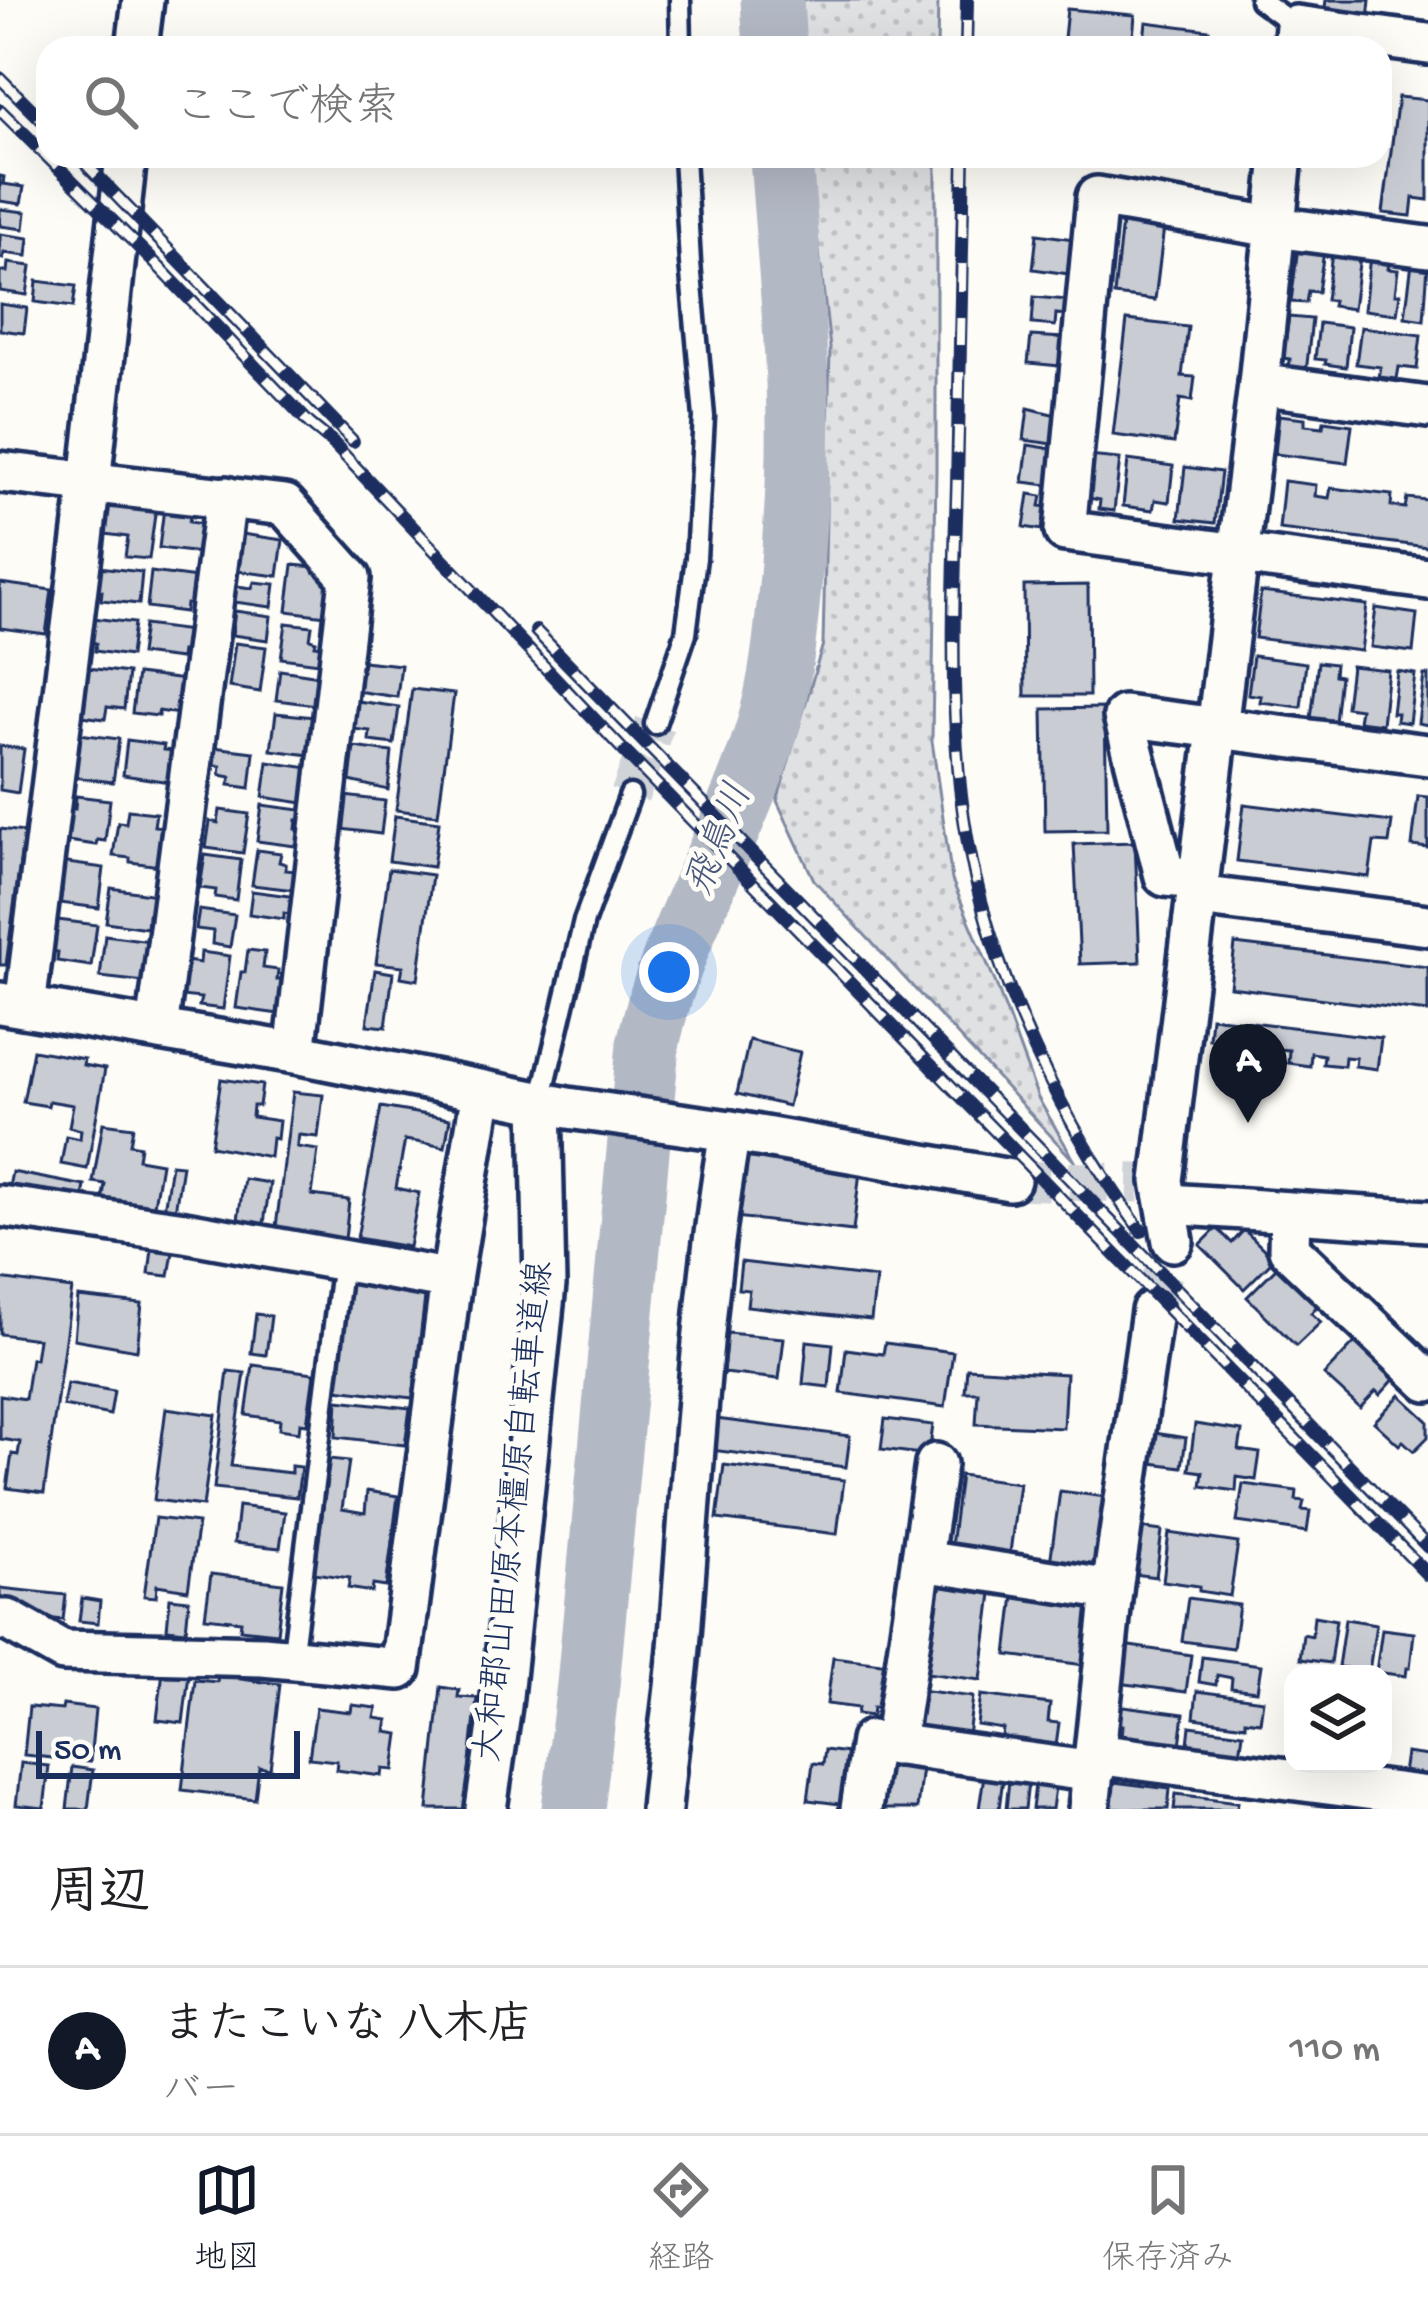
<!DOCTYPE html>
<html lang="ja">
<meta charset="utf-8">
<style>
:root{--surface:#fff;--page:#f2f2f2;--text:#202124;--muted:#757577;--line:#e0e0e0;--accent:#111827}
body{margin:0;font-family:"Gochi Hand","Klee One",sans-serif;background:var(--page);color:var(--text)}
.controls{position:absolute;right:36px;bottom:36px;display:grid;overflow:hidden;border-radius:24px;box-shadow:0 12px 48px #0002}
.controls button{width:108px;height:108px;display:grid;place-items:center;padding:0;border:0;border-bottom:3px solid var(--line);background:var(--surface);color:var(--text);font:60px sans-serif}
.scale{position:absolute;left:36px;bottom:30px;width:264px;box-sizing:border-box;padding-left:12px;border:6px solid #1b2f5e;border-top:0;font-size:33px;line-height:42px;white-space:nowrap;color:#1b2f5e;-webkit-text-stroke:9px #fdfcf7;paint-order:stroke}
.you{position:absolute;left:669px;top:972px;width:42px;height:42px;margin:-30px;border:9px solid #fff;border-radius:50%;background:#1a73e8;box-shadow:0 0 0 18px #1a73e833}
.badge{display:grid;place-items:center;width:78px;height:78px;border-radius:50%;background:var(--accent);color:#fff;font-size:39px;font-weight:700}
.pin{position:absolute;translate:-50% -99px;filter:drop-shadow(0 3px 6px #0008)}
.pin::after{content:'';position:absolute;top:63px;width:42px;height:36px;background:inherit;clip-path:polygon(0 0,100% 0,50% 100%)}
.list{margin:0;padding:0;list-style:none}
h2{display:flex;justify-content:space-between;align-items:center;height:156px;margin:0;padding:0 48px;font-size:51px}
h2 small{font-size:39px;font-weight:400;color:var(--muted)}
.list li{display:grid;grid-template-columns:78px 1fr auto;gap:36px;align-items:center;box-sizing:border-box;height:168px;padding:0 48px;border-top:3px solid var(--line)}
.list b{display:block;font-size:45px;white-space:nowrap}
.list p{margin:0;font-size:39px;white-space:nowrap;color:var(--muted)}
.list em{font-size:39px;font-style:normal;color:var(--muted)}
.icon{flex:none;width:66px;height:66px;fill:none;stroke:currentColor;stroke-width:2;stroke-linecap:round;stroke-linejoin:round}
.map{position:relative;flex:none;width:1428px;height:1809px;overflow:hidden}
.search{position:absolute;background:var(--surface);box-shadow:0 12px 48px #0002;left:36px;right:36px;top:36px;height:132px;display:flex;align-items:center;gap:30px;box-sizing:border-box;padding:0 42px;border-radius:36px;color:var(--muted);font-size:45px}
.sheet{height:324px;background:var(--surface)}
nav{display:flex;justify-content:space-around;align-items:center;box-sizing:border-box;height:168px;border-top:3px solid var(--line);background:var(--surface);font-size:33px;color:var(--muted)}
nav a{display:grid;justify-items:center;gap:6px}
nav .on{color:var(--accent)}
.map>svg:first-child{display:block}
</style>
<div class="map">
<svg width="1428" height="1809" viewBox="0 0 1428 1809">
<defs>
<pattern id="grass-dots" width="8" height="8" patternUnits="userSpaceOnUse" patternTransform="scale(3)"><rect width="8" height="8" fill="#e0e1e3"/><path d="M2 2h.1M6 6h.1" fill="none" stroke="#c0c1c5" stroke-width="1.8" stroke-linecap="round"/></pattern>
</defs>
<rect width="100%" height="100%" fill="#fdfcf7"/>
<filter id="ink" filterUnits="userSpaceOnUse"><feTurbulence type="fractalNoise" baseFrequency=".00833" numOctaves="2"/><feDisplacementMap in="SourceGraphic" scale="24" xChannelSelector="R" yChannelSelector="G"/><feConvolveMatrix kernelMatrix="1 2 1 2 8 2 1 2 1" color-interpolation-filters="sRGB"/></filter>
<g filter="url(#ink)">
<g fill="url(#grass-dots)" stroke="#7e88a0" stroke-width="3">
<polygon points="794,0 938,0 937,48 796,48"/>
<polygon points="808,156 936,156 936,470 932,741 952,880 996,984 1038,1098 1076,1163 814,880 777,801 823,644 830,348"/>
</g>
<g fill="none" stroke-linecap="round" stroke-linejoin="round">
<g stroke="#b3b8c5" stroke-width="63">
<polyline points="772,0 775,48"/>
<path d="M573 1809 588 1685 648 1045C671 935 734 837 767 729 782 680 786 627 791 576 795 524 799 473 798 421 797 333 787 244 781 156"/>
</g>
</g>
<g fill="#c9ccd3" stroke="#1b2f5e" stroke-width="3">
<polygon points="1326,0 1370,0 1368,20 1324,15"/>
<polygon points="1067,9 1135,15 1132,48 1063,48"/>
<polygon points="1146,22 1209,30 1208,44 1242,48 1143,48"/>
<polygon points="1398,97 1428,100 1428,200 1413,198 1411,216 1383,213"/>
<polygon points="0,176 4,177 3,184 24,187 21,204 0,201"/>
<polygon points="0,209 26,212 24,229 0,226"/>
<polygon points="1122,222 1164,227 1155,300 1114,295"/>
<polygon points="0,234 29,238 27,256 4,253 3,259 0,258"/>
<polygon points="1037,234 1074,239 1069,274 1033,269"/>
<polygon points="1298,247 1324,251 1318,292 1308,291 1306,303 1291,302"/>
<polygon points="1332,253 1360,256 1353,309 1332,306 1333,301 1326,300"/>
<polygon points="1370,256 1390,258 1388,269 1398,270 1395,294 1400,294 1397,314 1364,310"/>
<polygon points="8,263 31,266 27,295 0,291 0,271 7,272"/>
<polygon points="1412,263 1428,265 1424,320 1405,317"/>
<polygon points="37,281 76,286 73,307 35,302"/>
<polygon points="1034,297 1068,300 1066,315 1056,314 1055,326 1032,324"/>
<polygon points="0,304 27,308 24,333 0,330"/>
<polygon points="1289,317 1312,319 1306,373 1289,371 1290,359 1283,358"/>
<polygon points="1127,320 1188,327 1182,376 1195,377 1192,401 1180,399 1174,443 1113,435"/>
<polygon points="1319,323 1350,327 1346,367 1325,364 1326,360 1315,359"/>
<polygon points="1361,327 1421,335 1417,369 1399,367 1397,379 1379,377 1381,367 1356,364"/>
<polygon points="1031,336 1063,338 1061,366 1028,363"/>
<polygon points="1028,408 1056,415 1053,444 1024,440"/>
<polygon points="1279,415 1305,418 1305,425 1323,427 1324,421 1352,425 1347,463 1275,454"/>
<polygon points="1028,445 1053,449 1048,485 1023,482"/>
<polygon points="1088,456 1120,459 1114,511 1099,509 1100,500 1083,497"/>
<polygon points="1128,460 1173,466 1169,502 1155,500 1153,510 1123,506"/>
<polygon points="1185,467 1221,472 1215,523 1179,519"/>
<polygon points="1284,481 1316,485 1315,496 1329,498 1331,488 1392,495 1391,506 1405,508 1407,498 1428,500 1428,547 1279,529"/>
<polygon points="1029,494 1042,496 1040,506 1046,507 1042,530 1024,527"/>
<polygon points="120,501 156,507 149,559 125,557 128,537 105,534 109,505 119,506"/>
<polygon points="164,508 191,511 189,522 204,524 200,553 159,548"/>
<polygon points="242,534 283,540 278,576 237,571"/>
<polygon points="293,565 315,567 314,572 328,574 327,581 338,583 334,617 287,611"/>
<polygon points="99,567 142,572 139,604 101,600 102,591 96,591"/>
<polygon points="151,572 197,578 194,604 186,604 185,612 147,607"/>
<polygon points="254,582 275,584 272,607 234,602 236,586 252,588"/>
<polygon points="0,583 52,590 46,634 0,628"/>
<polygon points="1088,585 1089,696 1025,696 1024,586"/>
<polygon points="1261,592 1367,605 1361,651 1255,638"/>
<polygon points="1376,608 1417,614 1413,652 1371,647"/>
<polygon points="235,611 271,616 268,640 232,635"/>
<polygon points="93,618 134,623 130,656 95,651 96,643 90,642"/>
<polygon points="286,623 312,626 310,639 316,641 315,645 328,647 326,664 281,658"/>
<polygon points="144,625 191,631 188,652 181,651 180,659 140,654"/>
<polygon points="235,643 266,647 260,692 229,687"/>
<polygon points="1253,656 1306,663 1301,707 1260,702 1261,696 1248,694"/>
<polygon points="363,661 401,665 397,697 356,691"/>
<polygon points="1318,662 1335,664 1334,675 1340,676 1335,722 1311,719"/>
<polygon points="1351,666 1388,670 1382,724 1358,721 1360,709 1346,707"/>
<polygon points="88,668 128,673 124,709 107,707 105,719 82,716"/>
<polygon points="280,670 320,676 316,705 276,700"/>
<polygon points="1397,671 1415,674 1409,723 1396,721 1397,713 1392,713"/>
<polygon points="137,674 185,680 180,714 158,711 158,716 132,713"/>
<polygon points="1424,675 1428,675 1428,725 1418,723"/>
<polygon points="412,689 454,694 438,815 396,810"/>
<polygon points="357,701 399,707 394,744 369,741 370,731 353,729"/>
<polygon points="1105,708 1107,830 1045,831 1043,709"/>
<polygon points="276,713 315,717 310,755 271,750"/>
<polygon points="79,734 119,739 113,782 73,777"/>
<polygon points="127,740 164,745 163,750 174,751 170,782 123,775"/>
<polygon points="0,746 24,749 18,793 0,790"/>
<polygon points="213,747 254,752 250,788 229,785 231,777 220,775 221,766 211,765"/>
<polygon points="354,747 392,752 388,790 350,781"/>
<polygon points="268,762 309,768 310,804 263,797"/>
<polygon points="76,796 110,800 105,841 97,840 96,845 60,840 63,821 68,822 69,808 75,809"/>
<polygon points="345,796 385,801 381,834 341,829"/>
<polygon points="1418,796 1428,797 1428,848 1412,846"/>
<polygon points="1244,804 1392,822 1389,843 1374,842 1369,877 1237,861"/>
<polygon points="262,805 308,811 307,821 297,820 296,829 305,830 303,847 257,841"/>
<polygon points="128,810 156,813 154,826 165,827 160,866 130,862 130,858 113,856 118,822 126,823"/>
<polygon points="220,810 249,814 243,853 206,848 210,821 218,823"/>
<polygon points="395,816 439,822 433,867 389,861"/>
<polygon points="0,829 24,832 6,965 0,965"/>
<polygon points="1135,842 1140,962 1080,964 1074,844"/>
<polygon points="257,850 281,853 279,862 286,864 285,870 297,871 295,890 252,885"/>
<polygon points="205,855 241,860 236,900 215,897 216,890 200,888"/>
<polygon points="60,862 104,868 99,908 60,903 62,891 56,891"/>
<polygon points="389,869 432,875 418,980 401,977 403,966 376,963"/>
<polygon points="111,888 156,895 153,916 148,915 147,928 106,922"/>
<polygon points="252,891 297,897 295,915 284,913 284,919 249,914"/>
<polygon points="199,910 235,915 230,947 212,944 213,931 196,929"/>
<polygon points="50,919 97,925 91,966 57,961 58,952 47,951"/>
<polygon points="105,935 150,941 145,982 100,977"/>
<polygon points="1235,944 1428,967 1428,1012 1230,987"/>
<polygon points="248,950 265,952 263,968 278,970 277,980 283,980 279,1014 236,1008 241,972 245,972"/>
<polygon points="201,952 230,956 223,1009 199,1006 201,998 181,996 186,961 200,963"/>
<polygon points="375,970 393,973 386,1027 367,1025"/>
<polygon points="1211,1017 1381,1038 1377,1069 1355,1066 1356,1058 1345,1057 1344,1066 1323,1064 1324,1055 1311,1053 1310,1066 1288,1063 1289,1050 1276,1049 1276,1056 1256,1054 1257,1046 1243,1045 1242,1052 1222,1050 1223,1041 1209,1039"/>
<polygon points="749,1040 800,1052 788,1106 737,1094"/>
<polygon points="33,1050 84,1059 83,1065 105,1069 87,1169 61,1164 66,1136 80,1139 81,1130 69,1127 73,1105 49,1101 48,1106 23,1102"/>
<polygon points="221,1079 262,1085 259,1106 253,1106 252,1117 279,1121 277,1139 272,1138 270,1157 211,1146"/>
<polygon points="293,1092 323,1095 318,1137 299,1135 297,1147 318,1150 312,1195 349,1200 345,1240 333,1239 332,1248 275,1235"/>
<polygon points="381,1107 450,1119 445,1147 405,1140 396,1188 419,1193 409,1247 357,1238"/>
<polygon points="103,1123 133,1127 130,1144 140,1146 138,1159 161,1163 152,1217 101,1208 105,1184 93,1182"/>
<polygon points="742,1157 860,1171 853,1231 735,1217"/>
<polygon points="171,1164 182,1165 174,1218 163,1217"/>
<polygon points="12,1172 85,1186 81,1206 8,1192"/>
<polygon points="244,1179 270,1183 263,1230 237,1226"/>
<polygon points="1217,1228 1232,1243 1244,1230 1274,1259 1244,1289 1200,1245"/>
<polygon points="152,1249 173,1252 169,1276 149,1274"/>
<polygon points="741,1262 876,1278 871,1320 747,1306 749,1290 738,1289"/>
<polygon points="1278,1266 1303,1292 1307,1289 1320,1303 1311,1313 1321,1322 1296,1346 1247,1297"/>
<polygon points="0,1279 72,1289 44,1493 7,1488 12,1454 18,1455 20,1442 0,1439 0,1395 25,1399 31,1358 35,1359 38,1339 0,1334"/>
<polygon points="349,1280 426,1289 413,1398 336,1389"/>
<polygon points="78,1297 142,1304 137,1350 74,1339"/>
<polygon points="256,1314 271,1316 266,1355 251,1353"/>
<polygon points="727,1333 784,1338 779,1379 723,1373"/>
<polygon points="1358,1339 1398,1375 1380,1395 1376,1391 1360,1408 1324,1375"/>
<polygon points="807,1341 833,1344 829,1387 803,1384"/>
<polygon points="885,1343 953,1352 945,1407 841,1393 846,1349 883,1354"/>
<polygon points="253,1365 314,1373 307,1424 300,1423 299,1432 279,1429 280,1420 246,1415"/>
<polygon points="967,1368 1066,1374 1063,1428 976,1424 978,1392 965,1392"/>
<polygon points="228,1371 245,1373 231,1466 291,1473 291,1466 301,1467 297,1497 214,1488"/>
<polygon points="67,1383 114,1391 110,1415 63,1406"/>
<polygon points="1400,1395 1428,1421 1428,1437 1414,1451 1403,1441 1399,1445 1374,1422"/>
<polygon points="338,1400 410,1408 405,1445 336,1437"/>
<polygon points="166,1408 216,1415 203,1506 154,1500"/>
<polygon points="716,1419 850,1436 846,1467 711,1450"/>
<polygon points="885,1419 933,1425 929,1455 881,1449"/>
<polygon points="1195,1424 1242,1431 1239,1450 1260,1453 1256,1480 1237,1477 1236,1491 1201,1486 1203,1472 1189,1470"/>
<polygon points="1155,1433 1186,1438 1182,1467 1151,1463"/>
<polygon points="330,1459 349,1461 342,1509 365,1513 367,1491 398,1496 386,1587 373,1585 372,1592 348,1588 350,1578 314,1573"/>
<polygon points="724,1465 844,1480 837,1534 717,1519"/>
<polygon points="960,1475 1019,1483 1010,1553 951,1546"/>
<polygon points="1243,1484 1297,1491 1296,1500 1304,1501 1302,1510 1310,1511 1307,1532 1237,1522"/>
<polygon points="1060,1491 1106,1497 1096,1569 1050,1563"/>
<polygon points="238,1506 285,1512 280,1548 234,1543"/>
<polygon points="155,1518 198,1523 188,1590 157,1585 156,1597 144,1596"/>
<polygon points="1140,1528 1162,1531 1156,1577 1134,1574"/>
<polygon points="1169,1533 1238,1543 1230,1596 1199,1591 1199,1586 1163,1581"/>
<polygon points="211,1574 283,1583 277,1633 240,1629 241,1621 205,1617"/>
<polygon points="937,1586 992,1593 981,1680 926,1673"/>
<polygon points="0,1588 66,1595 63,1620 22,1615 23,1606 0,1603"/>
<polygon points="1014,1595 1093,1605 1085,1665 1007,1655"/>
<polygon points="82,1598 100,1601 98,1623 79,1621"/>
<polygon points="170,1598 189,1600 186,1631 167,1629"/>
<polygon points="1188,1598 1239,1605 1233,1648 1182,1641"/>
<polygon points="1314,1616 1336,1620 1330,1663 1300,1659 1303,1634 1312,1636"/>
<polygon points="1345,1619 1376,1624 1369,1671 1338,1667"/>
<polygon points="1382,1629 1414,1633 1410,1668 1407,1668 1406,1676 1376,1672"/>
<polygon points="1123,1645 1191,1655 1186,1692 1118,1683"/>
<polygon points="833,1657 890,1664 885,1709 873,1707 872,1716 857,1714 858,1708 827,1704"/>
<polygon points="1202,1657 1261,1665 1257,1691 1231,1688 1232,1678 1217,1675 1216,1685 1199,1682"/>
<polygon points="219,1668 241,1671 240,1679 280,1684 270,1769 259,1767 255,1799 182,1790 195,1680 217,1682"/>
<polygon points="163,1671 189,1674 183,1723 157,1720"/>
<polygon points="441,1687 459,1690 458,1697 477,1698 465,1809 428,1809"/>
<polygon points="920,1690 973,1697 968,1736 915,1730"/>
<polygon points="1197,1691 1263,1700 1260,1722 1245,1720 1245,1725 1194,1718"/>
<polygon points="981,1695 1050,1704 1048,1722 1059,1723 1056,1745 1051,1745 1050,1750 1001,1744 1003,1729 977,1725"/>
<polygon points="63,1705 95,1709 90,1762 24,1755 29,1707 62,1710"/>
<polygon points="352,1705 377,1708 375,1718 388,1720 386,1732 399,1734 394,1770 383,1769 382,1776 336,1770 337,1761 309,1758 316,1708 351,1712"/>
<polygon points="1116,1705 1184,1714 1179,1753 1122,1739 1123,1725 1113,1724"/>
<polygon points="1190,1726 1243,1733 1240,1754 1187,1753"/>
<polygon points="825,1750 855,1754 848,1805 808,1800 813,1763 823,1764"/>
<polygon points="1406,1753 1428,1756 1428,1785 1402,1781"/>
<polygon points="21,1763 49,1766 44,1808 16,1805"/>
<polygon points="888,1763 922,1767 917,1809 882,1809"/>
<polygon points="72,1767 93,1770 88,1809 67,1809"/>
<polygon points="984,1775 1003,1778 999,1809 979,1809"/>
<polygon points="1009,1780 1028,1782 1025,1809 1006,1809"/>
<polygon points="1114,1782 1170,1789 1168,1809 1110,1809"/>
<polygon points="1035,1785 1055,1787 1052,1809 1032,1809"/>
<polygon points="1176,1794 1238,1802 1237,1808 1244,1809 1174,1809"/>
</g>
<g fill="none" stroke-linecap="round" stroke-linejoin="round">
<g stroke="#d0d3d8" stroke-width="39" stroke-dasharray="39 20" stroke-linecap="butt">
<polyline points="630,795 655,724"/>
<polyline points="1010,1180 1139,1183"/>
<polyline points="1152,1311 1173,1241"/>
</g>
<defs>
<g id="lane">
<polyline points="680,0 681,48"/>
<polyline points="1260,0 1296,26"/>
<polyline points="655,724 686,633 696,558 704,417 690,263 684,156"/>
<polyline points="541,1101 584,921 630,795"/>
<polyline points="292,1659 342,1261"/>
</g>
<g id="street">
<polyline points="137,48 143,0"/>
<polyline points="1294,48 1296,26 1428,44"/>
<polyline points="1428,247 1274,227 1097,197 1065,531 1428,579"/>
<polyline points="1259,384 1428,407"/>
<polyline points="0,472 285,505 350,578 295,1053"/>
<polyline points="1199,879 1165,876 1124,716 1428,755"/>
<polyline points="1198,896 1428,925"/>
<polyline points="0,1003 295,1053 568,1108 730,1131 1010,1180"/>
<polyline points="25,1007 90,482 126,156"/>
<polyline points="157,1029 226,497"/>
<polyline points="1168,1204 1428,1221"/>
<polyline points="0,1206 185,1232 451,1280"/>
<polyline points="1290,1214 1289,1249 1428,1381"/>
<polyline points="1173,1241 1162,1181 1259,384 1282,156"/>
<polyline points="922,1561 1112,1590"/>
<polyline points="0,1620 8,1620 63,1651 263,1656 400,1669 451,1280 482,1091"/>
<polyline points="894,1745 936,1464"/>
<polyline points="1095,1754 1428,1797"/>
<polyline points="486,1809 501,1706 545,1285 541,1101"/>
<path d="M661 1809C666 1751 676 1693 680 1635 693 1467 702 1298 730 1131"/>
<polyline points="861,1809 871,1741 1094,1772"/>
<polyline points="1089,1809 1112,1590 1152,1311"/>
</g>
</defs>
<use href="#lane" stroke="#1b2f5e" stroke-width="27"/>
<use href="#street" stroke="#1b2f5e" stroke-width="48"/>
<use href="#lane" stroke="#fdfcf7" stroke-width="18"/>
<use href="#street" stroke="#fdfcf7" stroke-width="39"/>
<defs>
<g id="rail">
<polyline points="966,48 967,0"/>
<polyline points="0,78 48,126"/>
<polyline points="0,110 160,268 310,424 331,441 626,753 1428,1575"/>
<polyline points="78,156 353,441"/>
<path d="M964 156C962 266 960 376 957 485 954 585 950 687 960 787 976 944 1049 1104 1141 1231"/>
<polyline points="536,631 1428,1547"/>
</g>
</defs>
<use href="#rail" stroke="#1b2f5e" stroke-width="14"/>
<use href="#rail" stroke="#fdfcf7" stroke-width="9" stroke-dasharray="27" stroke-linecap="butt"/>
</g>
</g>
<g text-anchor="middle" dominant-baseline="central" stroke-width="10" stroke-linejoin="round" paint-order="stroke">
<g font-size="36" fill="#1b2f5e" stroke="#fdfcf7">
<text transform="translate(517 1512) rotate(-84)">大和郡山田原本橿原自転車道線</text>
</g>
<g font-size="39" font-style="italic" fill="#49587d" stroke="#fdfcf7">
<text transform="translate(722 841) rotate(-68)">飛鳥川</text>
</g>
</g>
</svg>
<div class="controls">
<button><svg class="icon" aria-label="layers" viewBox="0 0 24 24"><path d="M12 4l9 5-9 5-9-5zM3 14l9 5 9-5"/></svg></button>
</div>
<div class="scale">50 m</div>
<div class="you"></div>
<div class="pin badge" style="left:1248px;top:1123px">A</div>
<div class="search"><svg class="icon" aria-label="search" viewBox="0 0 24 24"><circle cx="10" cy="10" r="6"/><path d="M15 15l6 6"/></svg>ここで検索</div>
</div>
<section class="sheet">
<h2>周辺<small></small></h2>
<ul class="list">
<li><span class="badge">A</span><div><b>またこいな 八木店</b><p>バー</p></div><em>110 m</em></li>
</ul>
</section>
<nav>
<a class="on"><svg class="icon" aria-label="map" viewBox="0 0 24 24"><path d="M3 6l6-2 6 2 6-2v14l-6 2-6-2-6 2zM9 4v14M15 6v14"/></svg>地図</a>
<a><svg class="icon" aria-label="directions" viewBox="0 0 24 24"><path d="M12 3l9 9-9 9-9-9zM9 14v-3h6M13 9l2 2-2 2"/></svg>経路</a>
<a><svg class="icon" aria-label="saved" viewBox="0 0 24 24"><path d="M7 4h10v16l-5-4-5 4z"/></svg>保存済み</a>
</nav>
